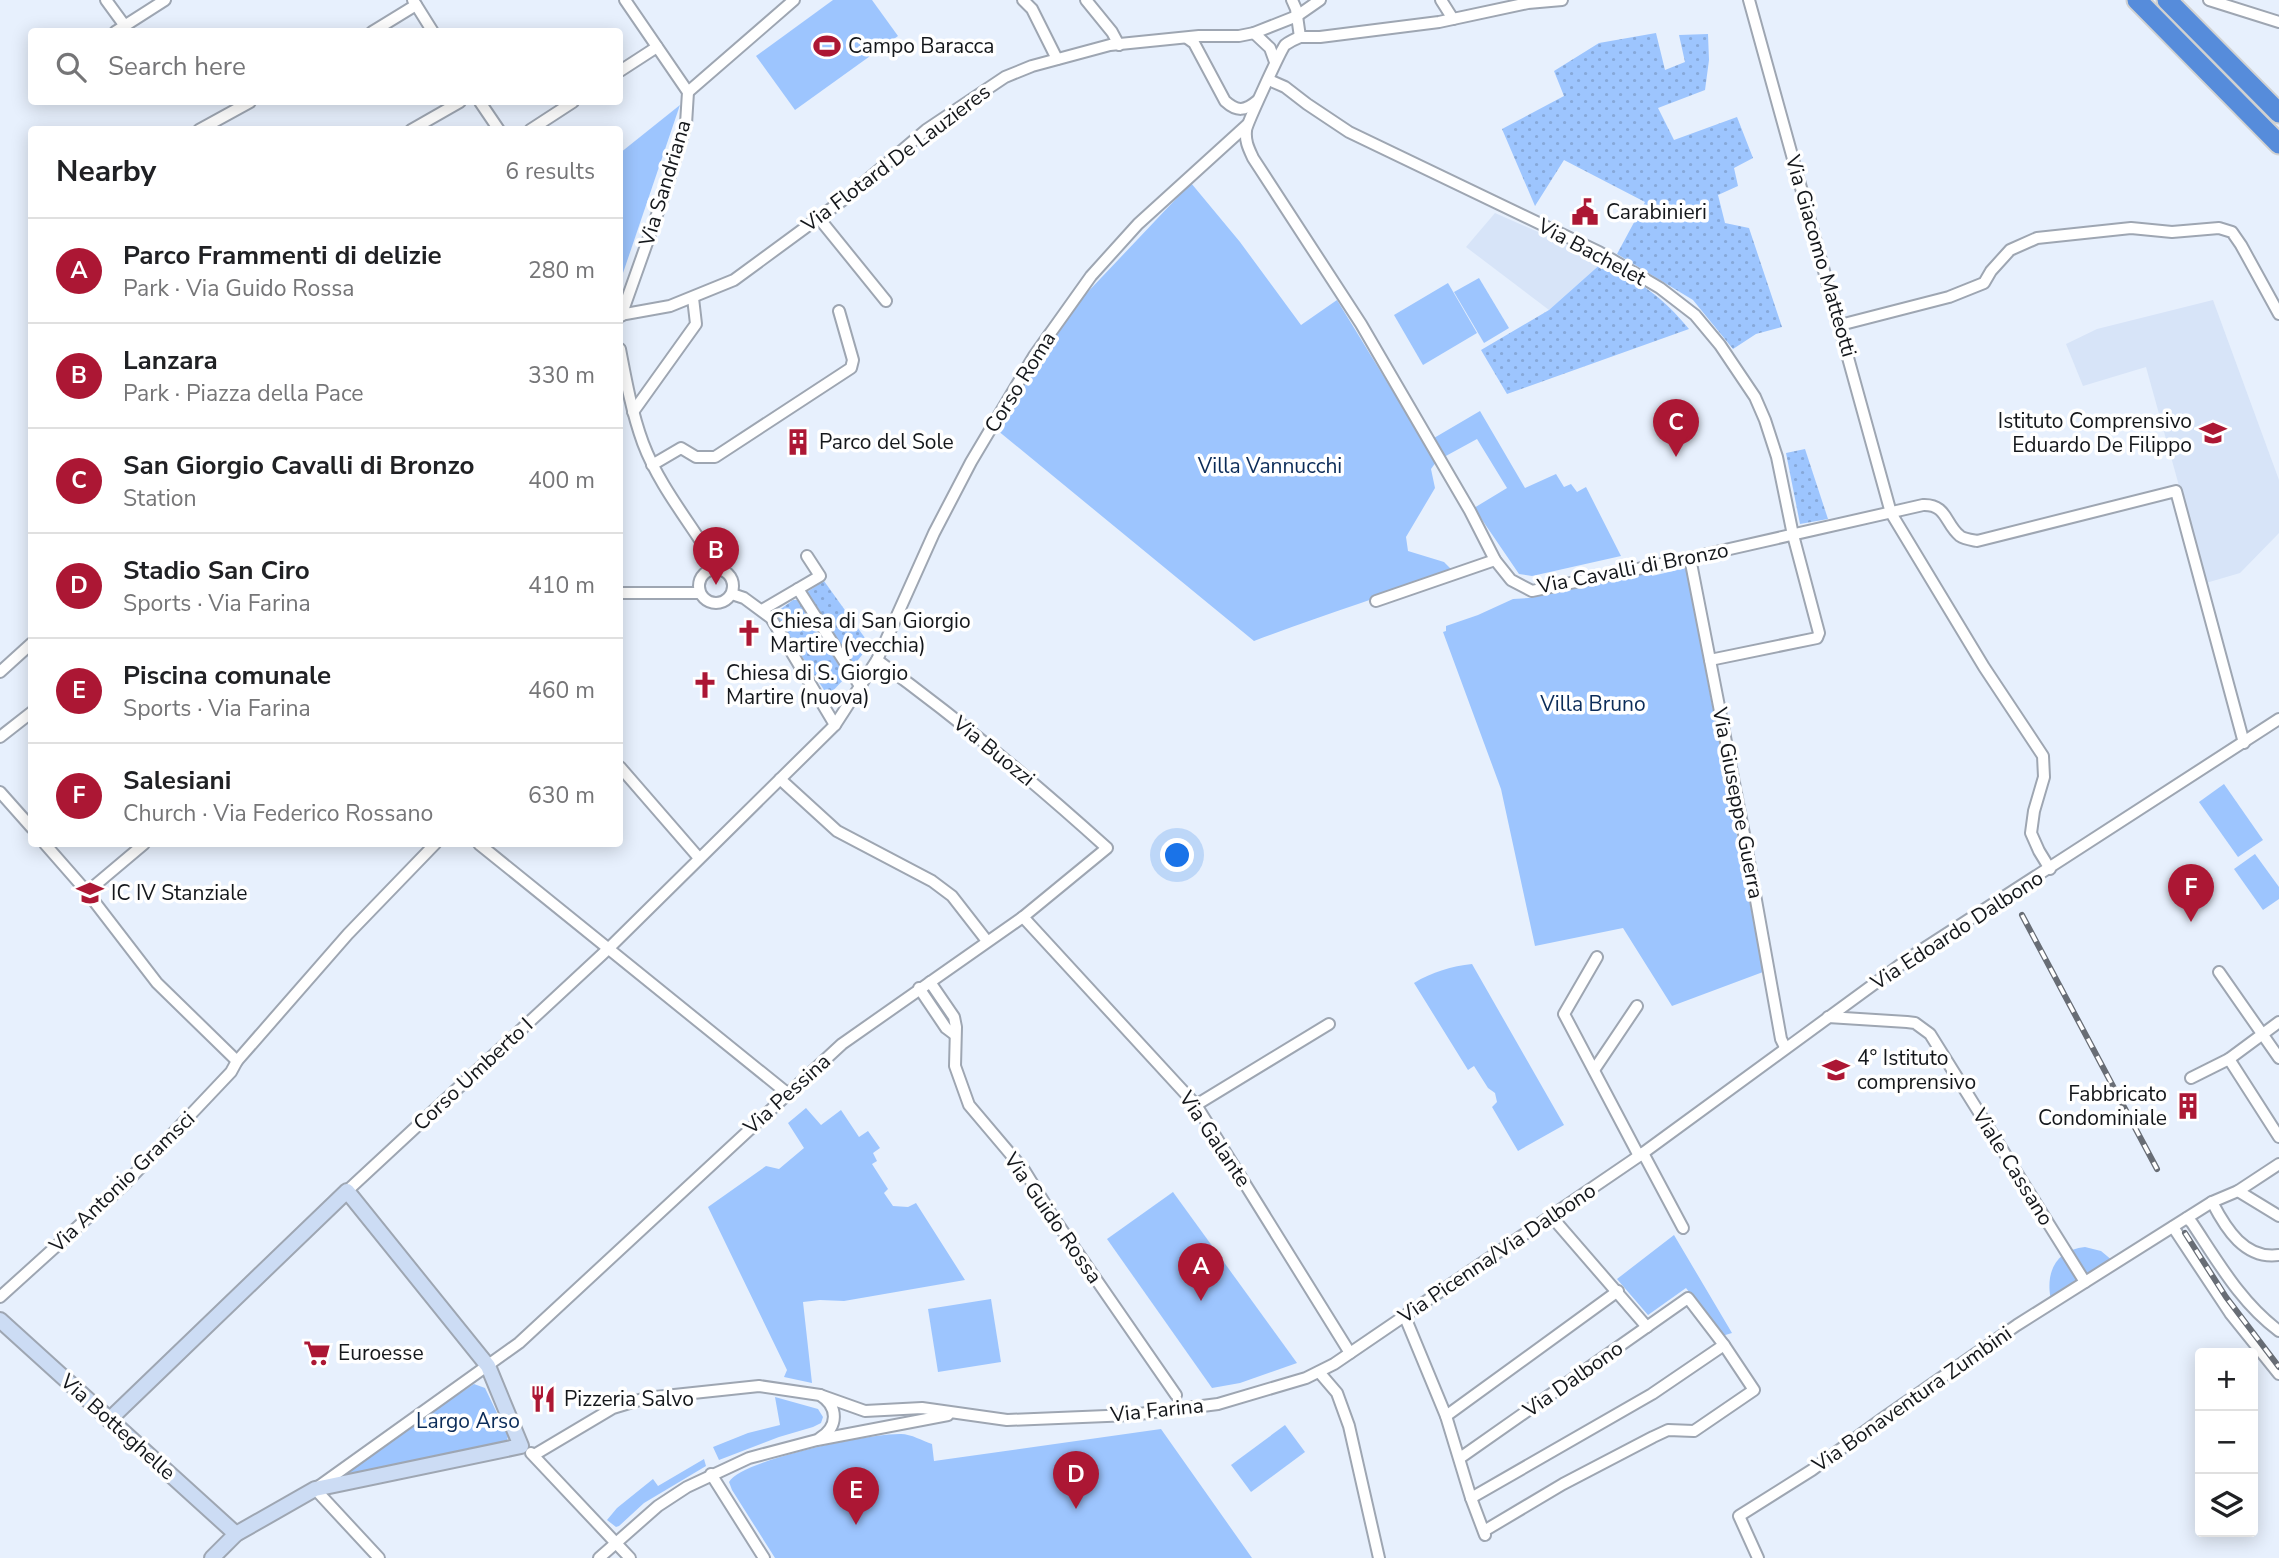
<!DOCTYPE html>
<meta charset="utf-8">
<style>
:root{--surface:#fff;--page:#f2f2f2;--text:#202124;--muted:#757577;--line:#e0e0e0;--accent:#ac1734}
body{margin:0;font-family:"Nunito Sans",sans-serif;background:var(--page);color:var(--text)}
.controls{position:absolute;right:21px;bottom:21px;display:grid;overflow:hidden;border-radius:7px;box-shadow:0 4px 18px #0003}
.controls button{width:63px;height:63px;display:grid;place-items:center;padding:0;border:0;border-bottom:2px solid var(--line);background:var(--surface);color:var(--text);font:35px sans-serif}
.you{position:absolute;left:1178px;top:856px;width:24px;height:24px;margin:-18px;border:5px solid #fff;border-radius:50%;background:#1a73e8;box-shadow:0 0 0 10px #1a73e833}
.badge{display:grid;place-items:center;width:46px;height:46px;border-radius:50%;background:var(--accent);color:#fff;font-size:23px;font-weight:700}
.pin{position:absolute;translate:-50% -58px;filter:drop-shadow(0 2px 4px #0008)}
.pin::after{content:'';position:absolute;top:37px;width:24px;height:21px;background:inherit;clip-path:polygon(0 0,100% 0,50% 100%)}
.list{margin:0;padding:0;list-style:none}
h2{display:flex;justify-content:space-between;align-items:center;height:91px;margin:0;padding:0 28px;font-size:30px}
h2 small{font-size:23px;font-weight:400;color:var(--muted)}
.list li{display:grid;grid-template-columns:46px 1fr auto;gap:21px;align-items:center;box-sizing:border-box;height:105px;padding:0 28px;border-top:2px solid var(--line)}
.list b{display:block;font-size:26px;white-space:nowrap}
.list p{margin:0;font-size:23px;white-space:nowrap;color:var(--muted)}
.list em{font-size:23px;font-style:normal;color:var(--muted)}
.icon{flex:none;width:38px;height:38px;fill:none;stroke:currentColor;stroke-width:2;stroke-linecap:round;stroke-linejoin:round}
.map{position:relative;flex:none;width:2279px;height:1558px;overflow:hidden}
.search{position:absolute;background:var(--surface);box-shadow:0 4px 18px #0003;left:28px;top:28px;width:595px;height:77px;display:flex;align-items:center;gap:18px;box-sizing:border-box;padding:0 24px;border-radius:7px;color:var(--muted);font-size:26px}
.panel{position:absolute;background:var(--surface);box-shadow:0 4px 18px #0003;left:28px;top:126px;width:595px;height:721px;border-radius:7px}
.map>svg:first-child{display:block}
</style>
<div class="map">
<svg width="2279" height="1558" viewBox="0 0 2279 1558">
<defs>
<pattern id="garden-dots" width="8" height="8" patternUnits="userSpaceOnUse" patternTransform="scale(1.75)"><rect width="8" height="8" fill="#9dc5fe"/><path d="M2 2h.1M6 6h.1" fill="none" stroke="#86a8d9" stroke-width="1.8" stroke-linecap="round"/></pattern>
</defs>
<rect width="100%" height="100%" fill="#e7f0fd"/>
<g fill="#d7e4f8">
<polygon points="1495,213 1604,261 1549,310 1466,247"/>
<polygon points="2213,300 2279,480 2279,533 2240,573 2206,583 2146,367 2083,386 2066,344 2097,329"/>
</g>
<g fill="#9dc5fe">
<polygon points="833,0 872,0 898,36 795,110 756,56"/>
<polygon points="680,105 622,276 620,273 620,153"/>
<path d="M1191 183 1240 242 1301 325 1337 300 1436 462 1431 469 1435 488 1406 537 1408 551 1444 562 1451 569C1387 596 1319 616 1254 641L997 430 1032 371 1083 297Z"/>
<polygon points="1479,278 1509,328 1484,343 1454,292"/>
<polygon points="1448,283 1477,333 1423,365 1394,315"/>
<polygon points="1480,411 1525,488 1556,474 1564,487 1571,484 1577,492 1586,487 1621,556 1532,576 1519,574 1474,508 1507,488 1477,439 1444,457 1434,438"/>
<polygon points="1686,568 1763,972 1672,1006 1623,928 1535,946 1501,789 1443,632 1446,631 1446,626 1478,615 1513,599 1529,598 1650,570 1652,576"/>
<polygon points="2224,784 2263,840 2238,857 2199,802"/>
<polygon points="2255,854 2279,887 2279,899 2263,910 2234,869"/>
<path d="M1472 964 1564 1125 1518 1151 1492 1107 1497 1102 1495 1093 1488 1088 1474 1066 1468 1070 1414 983C1432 972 1452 966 1472 964Z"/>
<polygon points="806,1108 821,1125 841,1110 859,1137 868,1131 880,1148 873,1153 877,1161 872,1164 888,1189 884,1193 893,1206 908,1207 916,1203 965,1280 844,1301 820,1300 803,1302 812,1383 784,1377 787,1370 708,1207 766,1166 779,1169 804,1148 788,1123"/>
<polygon points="1173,1192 1297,1363 1240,1383 1212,1388 1107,1239"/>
<polygon points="1674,1235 1732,1333 1722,1336 1686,1288 1648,1315 1617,1279"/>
<path d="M2085 1247 2101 1251 2113 1261 2051 1300C2045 1272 2056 1250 2085 1247Z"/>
<polygon points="991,1299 1001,1362 938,1372 928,1309"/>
<polygon points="474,1384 485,1388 508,1436 507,1441 359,1475 348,1475 345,1469"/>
<polygon points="775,1397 818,1409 823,1417 821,1423 813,1427 779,1437 719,1460 713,1447 748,1433 780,1425"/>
<polygon points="1285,1425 1305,1452 1251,1492 1231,1465"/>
<path d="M1161 1429 1252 1558H775L732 1490 729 1482C742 1459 873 1433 901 1434 911 1434 923 1441 932 1444L934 1461Z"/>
<polygon points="704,1459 706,1466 644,1503 619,1526 616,1527 607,1520 617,1508 653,1479 658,1486"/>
</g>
<g fill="url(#garden-dots)">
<polygon points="1656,33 1665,70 1685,62 1679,35 1708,34 1709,60 1705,90 1658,108 1674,140 1737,117 1753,158 1734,168 1738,186 1718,195 1725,223 1749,228 1782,327 1756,334 1733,349 1693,300 1617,254 1645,202 1564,160 1535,206 1502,129 1564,96 1554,71 1599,43"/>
<path d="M1604 261C1640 283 1662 296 1689 329L1507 394 1481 350 1549 310Z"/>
<polygon points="1805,449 1828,519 1800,524 1786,453"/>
<polygon points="824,581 870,645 854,665 807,592"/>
<polygon points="793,600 798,600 845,675 845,678 828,696 774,614"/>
</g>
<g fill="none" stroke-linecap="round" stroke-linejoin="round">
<defs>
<g id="minor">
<polyline points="106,0 125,26"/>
<polyline points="413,0 433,32"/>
<polyline points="1023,0 1032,9 1057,59"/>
<polyline points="1086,0 1112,32 1119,45"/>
<polyline points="1292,0 1296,9 1300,37"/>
<polyline points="1441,0 1453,19"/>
<polyline points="1749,0 1891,513 1984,667 2043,756 2044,777 2034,811 2031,833 2039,851 2050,869"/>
<polyline points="2209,0 2279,22"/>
<polyline points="115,32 165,0"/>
<polyline points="372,32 416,5"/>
<polyline points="1254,33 1270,48 1275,62"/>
<path d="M1300 37C1295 39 1289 42 1285 45 1281 50 1246 125 1246 131 1245 142 1249 149 1253 158L1361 324 1470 511 1495 560 1511 580 1532 591 1690 558 1923 505C1947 504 1945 524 1960 536 1964 539 1972 540 1977 541L2176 491 2244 743"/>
<polyline points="1300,37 1320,37 1439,22 1528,3 1562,0"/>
<path d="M1187 38 1194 43 1225 101C1237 112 1245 111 1257 101"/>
<polyline points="620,71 657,47"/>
<polyline points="1269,80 1285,87 1307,104 1349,132 1599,252 1660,288 1695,315 1720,345 1755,397 1765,420 1777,457 1793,535 1819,633 1817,638 1710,660"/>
<polyline points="688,92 794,0"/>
<polyline points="480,102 499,130"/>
<polyline points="199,130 250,102"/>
<polyline points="411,130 460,102"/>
<polyline points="530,130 573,102"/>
<polyline points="818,217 886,301"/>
<polyline points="620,315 670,306 734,280 847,197 926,130 1005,77 1032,66 1110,45 1199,36 1239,36 1254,33 1297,16 1320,0"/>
<polyline points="621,316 664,195 686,124 688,92 625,0"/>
<polyline points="1840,325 1949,297 1984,283 1991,271 2010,250 2037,238 2131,228 2172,232 2219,228 2232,232 2241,245 2279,314"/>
<path d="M620 349C626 381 632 413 643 443 658 483 687 519 709 554L714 568"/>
<polyline points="633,412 696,324 693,298"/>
<polyline points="652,465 681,448 696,457 715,457 851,368 853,360 839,311"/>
<polyline points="1690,558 1745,839 1781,1039 1785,1047"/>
<circle cx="716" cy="586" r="17"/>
<polyline points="798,589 860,686"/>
<polyline points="620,593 700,593"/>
<polyline points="732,594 744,598 771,618 835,725"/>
<polyline points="1376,601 1495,560"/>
<polyline points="762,610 820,576 807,556"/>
<polyline points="0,672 32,643"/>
<polyline points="0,737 32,712"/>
<polyline points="620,767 699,858"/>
<polyline points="780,779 837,831 932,881 952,896 987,941"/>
<polyline points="0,792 32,828"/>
<polyline points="45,844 87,892 157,983 237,1061"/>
<polyline points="479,844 787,1093"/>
<polyline points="87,892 144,844"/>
<polyline points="1023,917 1196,1105 1350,1353"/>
<polyline points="1597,957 1564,1014 1639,1156"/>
<polyline points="2219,972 2279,1058"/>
<polyline points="930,982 954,1017 956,1027 955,1066 969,1105 1024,1170 1053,1217 1176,1395"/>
<polyline points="919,988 946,1028 954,1034"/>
<polyline points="1828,1017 1907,1022 1915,1023 1930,1034 2085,1282"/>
<polyline points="2229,1059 2279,1022"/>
<polyline points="1594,1070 1637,1006"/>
<polyline points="2191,1078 2229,1059 2279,1137"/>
<polyline points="1196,1105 1329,1024"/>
<polyline points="1643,1153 1683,1228"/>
<polyline points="347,1191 608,949 835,725 877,660 934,533 971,462 1034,356 1091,276 1138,224 1247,125"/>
<polyline points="2238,1191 2279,1164"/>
<path d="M2212 1202C2226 1229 2245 1260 2279 1255"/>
<polyline points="1551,1216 1647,1327"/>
<path d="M2187 1218 2192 1223C2218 1262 2241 1303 2279 1331"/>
<polyline points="2173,1227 2230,1313 2279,1374"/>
<polyline points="0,1297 125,1184 231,1072 237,1061 348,934 435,844"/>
<polyline points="1405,1317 1446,1416 1471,1498 1485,1535"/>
<polyline points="1319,1372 1337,1393 1349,1426 1379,1558"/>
<polyline points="820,1395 865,1411 922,1408 1007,1420 1131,1415 1218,1404 1306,1378 1334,1364 1639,1156 1911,957 2279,719"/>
<polyline points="1446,1416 1618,1291"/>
<polyline points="531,1453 630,1558"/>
<path d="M534 1455 613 1408 646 1398 759 1386 820 1395C839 1407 838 1427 820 1438"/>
<polyline points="1460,1458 1688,1298 1724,1345 1754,1390 1694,1431 1668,1430 1653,1437 1563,1484 1484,1531"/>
<polyline points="711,1474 764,1558"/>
<polyline points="1471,1498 1652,1394 1724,1345"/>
<path d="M379 1558 315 1489 519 1343 842 1044 1023 917 1107 848C1033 781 957 718 877 660"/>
<polyline points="599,1558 658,1506 687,1487 749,1458 817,1440 948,1415"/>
<polyline points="1758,1558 1739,1516 1812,1470 1882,1419 2017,1325 2212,1202 2238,1191 2279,1216"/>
</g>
<g id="secondary">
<polyline points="0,1320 236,1534"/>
<polyline points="109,1420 347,1191 488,1366 521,1446 315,1489 236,1534 212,1558"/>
</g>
<g id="motorway">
<polyline points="2137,0 2279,144"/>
<polyline points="2167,0 2279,113"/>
</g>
</defs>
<use href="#minor" stroke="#9ea6b2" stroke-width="14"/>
<use href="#secondary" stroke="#9ea6b2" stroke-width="18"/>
<use href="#motorway" stroke="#d0d1d1" stroke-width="23"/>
<use href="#minor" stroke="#fff" stroke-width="10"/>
<use href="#secondary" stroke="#ccdcf4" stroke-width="14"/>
<use href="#motorway" stroke="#568cdb" stroke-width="19"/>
<defs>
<g id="rail">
<polyline points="2022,915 2157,1169"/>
<polyline points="2185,1233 2226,1297 2279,1367"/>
</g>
</defs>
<use href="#rail" stroke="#686d75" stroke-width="6"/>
<use href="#rail" stroke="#fff" stroke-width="3.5" stroke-dasharray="10" stroke-linecap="butt"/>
</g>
<defs>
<symbol id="stadium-bare" viewBox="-9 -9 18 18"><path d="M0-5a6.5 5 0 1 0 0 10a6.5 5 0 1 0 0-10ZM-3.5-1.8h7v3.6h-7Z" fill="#ac1734" stroke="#fff" stroke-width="2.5" paint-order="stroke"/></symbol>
<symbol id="civic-bare" viewBox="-9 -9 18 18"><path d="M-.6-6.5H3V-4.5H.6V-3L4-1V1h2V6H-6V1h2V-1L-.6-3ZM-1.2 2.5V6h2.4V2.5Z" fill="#ac1734" stroke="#fff" stroke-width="2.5" paint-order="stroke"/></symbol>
<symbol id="school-bare" viewBox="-9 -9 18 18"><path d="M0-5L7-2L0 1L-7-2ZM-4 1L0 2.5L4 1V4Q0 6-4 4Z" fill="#ac1734" stroke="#fff" stroke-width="2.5" paint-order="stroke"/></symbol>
<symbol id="building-bare" viewBox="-9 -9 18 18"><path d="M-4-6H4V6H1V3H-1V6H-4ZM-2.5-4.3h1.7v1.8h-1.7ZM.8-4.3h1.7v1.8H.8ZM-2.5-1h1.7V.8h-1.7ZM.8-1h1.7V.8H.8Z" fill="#ac1734" stroke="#fff" stroke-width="2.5" paint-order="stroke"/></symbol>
<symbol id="church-bare" viewBox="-9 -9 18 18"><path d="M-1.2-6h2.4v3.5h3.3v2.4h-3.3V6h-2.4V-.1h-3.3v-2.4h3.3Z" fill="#ac1734" stroke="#fff" stroke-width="2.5" paint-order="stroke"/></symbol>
<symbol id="supermarket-bare" viewBox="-9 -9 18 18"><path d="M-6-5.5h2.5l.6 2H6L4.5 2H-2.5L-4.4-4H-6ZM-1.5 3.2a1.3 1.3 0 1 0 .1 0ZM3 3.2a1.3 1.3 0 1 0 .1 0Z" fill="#ac1734" stroke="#fff" stroke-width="2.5" paint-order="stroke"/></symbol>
<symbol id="restaurant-bare" viewBox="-9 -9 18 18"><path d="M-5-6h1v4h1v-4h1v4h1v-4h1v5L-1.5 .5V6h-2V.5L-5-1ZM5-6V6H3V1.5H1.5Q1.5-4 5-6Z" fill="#ac1734" stroke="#fff" stroke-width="2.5" paint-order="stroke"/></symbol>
</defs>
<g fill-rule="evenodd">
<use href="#stadium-bare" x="808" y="27" width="38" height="38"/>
<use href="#civic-bare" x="1566" y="193" width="38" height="38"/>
<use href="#school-bare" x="2194" y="414" width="38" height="38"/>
<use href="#building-bare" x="779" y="423" width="38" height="38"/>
<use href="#church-bare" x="730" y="614" width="38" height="38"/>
<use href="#church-bare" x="686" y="666" width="38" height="38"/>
<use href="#school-bare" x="71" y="874" width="38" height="38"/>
<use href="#school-bare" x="1817" y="1051" width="38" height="38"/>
<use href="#building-bare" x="2169" y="1087" width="38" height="38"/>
<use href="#supermarket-bare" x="298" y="1334" width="38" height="38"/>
<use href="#restaurant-bare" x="524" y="1380" width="38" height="38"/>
</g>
<g text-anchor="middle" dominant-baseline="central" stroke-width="7" stroke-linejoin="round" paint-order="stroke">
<g font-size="21" fill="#14171b" stroke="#fff" text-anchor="start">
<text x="848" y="46">Campo Baracca</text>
<text x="1606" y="212">Carabinieri</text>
<text x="2192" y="421" text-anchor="end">Istituto Comprensivo<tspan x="2192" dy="24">Eduardo De Filippo</tspan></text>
<text x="819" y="442">Parco del Sole</text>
<text x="770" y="621">Chiesa di San Giorgio<tspan x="770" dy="24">Martire (vecchia)</tspan></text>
<text x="726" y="673">Chiesa di S. Giorgio<tspan x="726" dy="24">Martire (nuova)</tspan></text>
<text x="111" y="893">IC IV Stanziale</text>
<text x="1857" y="1058">4° Istituto<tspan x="1857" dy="24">comprensivo</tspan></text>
<text x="2167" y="1094" text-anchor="end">Fabbricato<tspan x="2167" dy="24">Condominiale</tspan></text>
<text x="338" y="1353">Euroesse</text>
<text x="564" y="1399">Pizzeria Salvo</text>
</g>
<g font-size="21" fill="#14171b" stroke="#fff">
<text transform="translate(896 158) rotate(-37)">Via Flotard De Lauzieres</text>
<text transform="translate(665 183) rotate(-73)">Via Sandriana</text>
<text transform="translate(1592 252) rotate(28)">Via Bachelet</text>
<text transform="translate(1821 256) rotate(74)">Via Giacomo Matteotti</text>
<text transform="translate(1020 382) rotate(-58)">Corso Roma</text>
<text transform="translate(1633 568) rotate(-11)">Via Cavalli di Bronzo</text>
<text transform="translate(994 751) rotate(39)">Via Buozzi</text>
<text transform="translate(1738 803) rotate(79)">Via Giuseppe Guerra</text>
<text transform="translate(1957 930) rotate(-33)">Via Edoardo Dalbono</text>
<text transform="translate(473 1074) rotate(-43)">Corso Umberto I</text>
<text transform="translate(787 1094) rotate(-42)">Via Pessina</text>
<text transform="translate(1215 1139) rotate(56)">Via Galante</text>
<text transform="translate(2013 1167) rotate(58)">Viale Cassano</text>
<text transform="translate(122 1182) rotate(-44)">Via Antonio Gramsci</text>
<text transform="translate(1053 1218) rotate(55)">Via Guido Rossa</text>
<text transform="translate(1497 1253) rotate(-34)">Via Picenna/Via Dalbono</text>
<text transform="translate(1573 1379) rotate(-35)">Via Dalbono</text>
<text transform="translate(1912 1399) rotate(-35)">Via Bonaventura Zumbini</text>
<text transform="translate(1157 1410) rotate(-6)">Via Farina</text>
<text transform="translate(118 1427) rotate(42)">Via Botteghelle</text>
</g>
<g font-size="21" fill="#0b2c59" stroke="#fff">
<text x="1270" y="466">Villa Vannucchi</text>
<text x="1593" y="704">Villa Bruno</text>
<text x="468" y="1421">Largo Arso</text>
</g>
</g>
</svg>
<div class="controls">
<button>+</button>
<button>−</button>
<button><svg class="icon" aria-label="layers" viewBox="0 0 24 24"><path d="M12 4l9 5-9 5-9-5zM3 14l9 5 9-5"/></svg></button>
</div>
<div class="you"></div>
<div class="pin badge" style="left:1201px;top:1301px">A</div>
<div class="pin badge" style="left:716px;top:585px">B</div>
<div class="pin badge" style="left:1676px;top:457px">C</div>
<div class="pin badge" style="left:1076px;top:1509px">D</div>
<div class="pin badge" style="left:856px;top:1525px">E</div>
<div class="pin badge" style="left:2191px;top:922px">F</div>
<div class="search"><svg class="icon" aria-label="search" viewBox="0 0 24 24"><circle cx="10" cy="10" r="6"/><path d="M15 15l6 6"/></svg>Search here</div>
<section class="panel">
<h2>Nearby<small>6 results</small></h2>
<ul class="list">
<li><span class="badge">A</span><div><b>Parco Frammenti di delizie</b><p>Park · Via Guido Rossa</p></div><em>280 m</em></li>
<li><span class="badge">B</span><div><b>Lanzara</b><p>Park · Piazza della Pace</p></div><em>330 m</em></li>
<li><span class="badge">C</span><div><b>San Giorgio Cavalli di Bronzo</b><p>Station</p></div><em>400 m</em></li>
<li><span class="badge">D</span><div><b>Stadio San Ciro</b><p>Sports · Via Farina</p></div><em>410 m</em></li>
<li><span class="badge">E</span><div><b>Piscina comunale</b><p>Sports · Via Farina</p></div><em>460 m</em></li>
<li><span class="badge">F</span><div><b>Salesiani</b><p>Church · Via Federico Rossano</p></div><em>630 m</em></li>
</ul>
</section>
</div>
